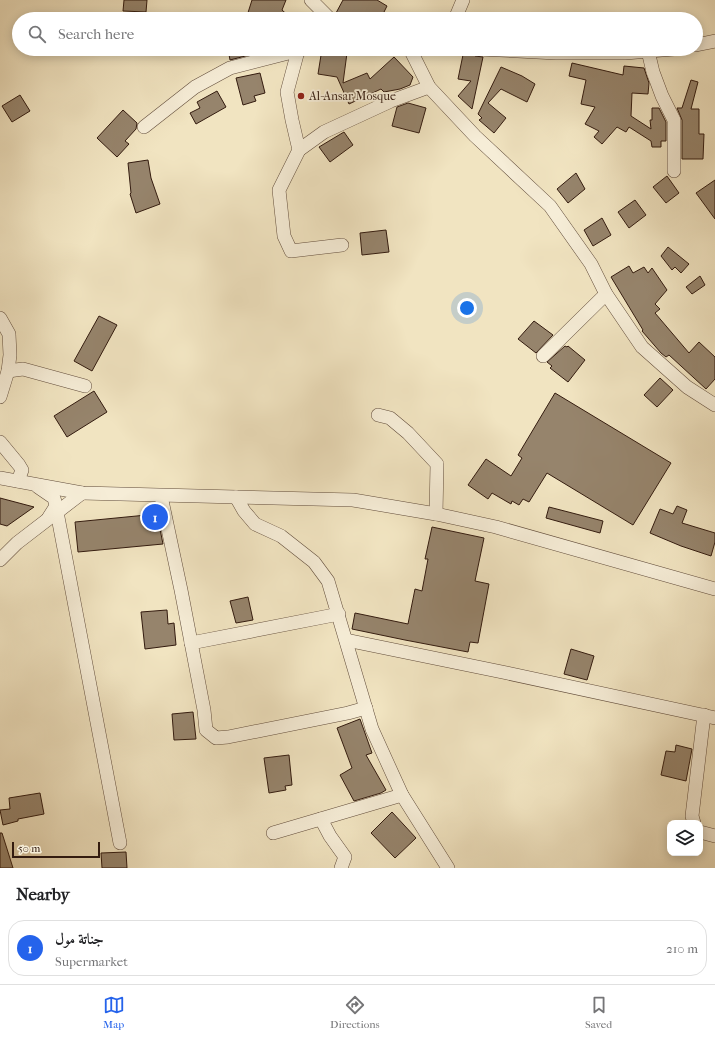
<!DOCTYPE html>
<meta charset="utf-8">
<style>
:root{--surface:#fff;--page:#f6f6f6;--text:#202124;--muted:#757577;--line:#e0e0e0;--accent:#2563eb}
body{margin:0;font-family:"IM FELL French Canon",Amiri,serif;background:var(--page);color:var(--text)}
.controls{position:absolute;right:12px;bottom:12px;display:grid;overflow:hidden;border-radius:8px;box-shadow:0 2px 10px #0003}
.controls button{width:36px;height:36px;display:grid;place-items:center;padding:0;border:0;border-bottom:1px solid var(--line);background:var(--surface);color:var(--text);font:20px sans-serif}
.scale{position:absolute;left:12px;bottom:10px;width:88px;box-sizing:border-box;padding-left:4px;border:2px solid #331b0f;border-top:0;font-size:11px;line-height:14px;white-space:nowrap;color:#331b0f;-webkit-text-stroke:3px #f6edd7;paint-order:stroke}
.you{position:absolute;left:467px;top:308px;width:14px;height:14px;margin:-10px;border:3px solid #fff;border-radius:50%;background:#1a73e8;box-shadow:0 0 0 6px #1a73e833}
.badge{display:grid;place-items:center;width:26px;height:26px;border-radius:50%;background:var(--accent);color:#fff;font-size:13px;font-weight:700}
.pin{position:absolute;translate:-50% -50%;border:2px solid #fff;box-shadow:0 1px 4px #0006}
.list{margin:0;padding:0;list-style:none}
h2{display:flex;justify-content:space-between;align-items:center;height:52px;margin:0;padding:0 16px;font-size:17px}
h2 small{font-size:13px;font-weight:400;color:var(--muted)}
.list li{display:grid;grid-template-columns:26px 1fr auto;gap:12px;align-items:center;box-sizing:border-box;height:56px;margin:0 8px 8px;padding:0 8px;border:1px solid var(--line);border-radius:16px}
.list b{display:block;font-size:15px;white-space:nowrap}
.list p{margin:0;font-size:13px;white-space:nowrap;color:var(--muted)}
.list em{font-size:13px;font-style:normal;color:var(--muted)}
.icon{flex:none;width:22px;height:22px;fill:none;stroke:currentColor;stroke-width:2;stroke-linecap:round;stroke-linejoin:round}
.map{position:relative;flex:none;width:715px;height:868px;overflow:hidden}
.search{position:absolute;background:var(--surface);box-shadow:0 2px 10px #0003;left:12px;right:12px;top:12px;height:44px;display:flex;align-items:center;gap:10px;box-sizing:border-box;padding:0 14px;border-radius:22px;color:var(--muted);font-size:15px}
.sheet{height:116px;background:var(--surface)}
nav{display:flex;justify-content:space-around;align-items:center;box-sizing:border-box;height:56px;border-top:1px solid var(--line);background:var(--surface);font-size:11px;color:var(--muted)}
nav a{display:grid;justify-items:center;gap:2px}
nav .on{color:var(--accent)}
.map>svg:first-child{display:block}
</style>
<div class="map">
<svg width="715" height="868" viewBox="0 0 715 868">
<rect width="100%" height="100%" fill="#f1e4c1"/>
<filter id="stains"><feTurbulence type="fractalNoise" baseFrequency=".005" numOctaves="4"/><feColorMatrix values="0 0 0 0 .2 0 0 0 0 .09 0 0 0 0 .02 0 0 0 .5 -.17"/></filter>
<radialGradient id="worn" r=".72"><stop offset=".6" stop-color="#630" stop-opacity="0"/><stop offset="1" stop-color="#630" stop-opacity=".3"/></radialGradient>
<g fill="#96846c" stroke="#331b0f">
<polygon points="124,0 147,0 146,12 123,11"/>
<polygon points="252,0 286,0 282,10 292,19 246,19"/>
<polygon points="343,0 377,0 387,6 384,12 394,19 348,19 336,13"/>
<polygon points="228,49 272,49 230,60"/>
<polygon points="322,49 347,53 343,83 367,73 370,79 394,57 413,77 410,85 400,89 384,92 381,89 349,104 337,77 318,74"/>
<polygon points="464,50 472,51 475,56 483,57 472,109 458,96 471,81 458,79"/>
<polygon points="572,63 623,75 624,66 644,68 649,83 648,94 632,93 631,116 651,129 650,120 652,120 652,108 659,108 666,122 666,141 661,141 661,147 652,147 651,141 629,127 626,132 617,127 602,144 594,137 599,131 585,124 595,107 581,104 586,80 569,76"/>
<polygon points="501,67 522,76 535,84 527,102 501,89 488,103 506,118 494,133 479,120 482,118 478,114"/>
<polygon points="260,73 265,93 254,96 256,101 243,105 236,78"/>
<polygon points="691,80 698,82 691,109 699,109 699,134 704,134 703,159 682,159 682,120 677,108 682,108"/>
<polygon points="217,91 226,107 196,124 190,113 200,108 197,102"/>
<polygon points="20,95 30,111 12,122 2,106"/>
<polygon points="408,103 426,108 419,133 392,126 397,107"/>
<polygon points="123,110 137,123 136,129 125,141 129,144 117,157 97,138"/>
<polygon points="344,132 353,145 330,162 319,147"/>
<polygon points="148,160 151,178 160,204 136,213 130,194 131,193 128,163"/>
<polygon points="576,173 585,189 568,203 557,189"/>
<polygon points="667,176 679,193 666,203 653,187"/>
<polygon points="715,180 715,219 696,193"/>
<polygon points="635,200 646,215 629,228 618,212"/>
<polygon points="602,218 611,235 593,246 584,230"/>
<polygon points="386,230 389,252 362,255 360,233"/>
<polygon points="668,247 689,264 681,273 675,267 672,270 661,256"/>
<polygon points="629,266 633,273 644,267 648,273 652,268 667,290 655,304 660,309 655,313 689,353 699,342 715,357 715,379 706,389 669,355 666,357 661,353 642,331 643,330 611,277"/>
<polygon points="700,276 705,285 692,294 686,287"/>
<polygon points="99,316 117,325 92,371 74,361"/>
<polygon points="534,321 553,335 536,353 518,339"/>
<polygon points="565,346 567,347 568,346 585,360 568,382 550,368 552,366 547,362"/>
<polygon points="660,378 673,390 657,407 644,395"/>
<polygon points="94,391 107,412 67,437 54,416"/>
<polygon points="555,393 671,463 633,525 547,473 529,502 523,499 519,505 512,501 511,504 492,493 488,499 468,485 486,459 511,476 522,458 518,455"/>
<polygon points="0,498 34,507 7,526 0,524"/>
<polygon points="677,506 687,510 682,523 715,533 715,542 711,556 681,546 650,533 660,509 673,514"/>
<polygon points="549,507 603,521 600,533 546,518"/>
<polygon points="157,514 163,544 78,552 75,522"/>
<polygon points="432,527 484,538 475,581 489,584 478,643 470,642 468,652 405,640 352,629 355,613 408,624 415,589 422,591 428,559 425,559"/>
<polygon points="248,597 253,620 236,623 230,601"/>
<polygon points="167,610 168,624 174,623 176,645 145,649 141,612"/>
<polygon points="571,649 594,656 587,680 564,674"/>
<polygon points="193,712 196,739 174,740 172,714"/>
<polygon points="360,719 372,753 366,755 386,790 381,793 354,801 340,775 352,768 337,728"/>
<polygon points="676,745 692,749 686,781 661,775 666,751 675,752"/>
<polygon points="289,755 292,785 285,786 286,790 269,793 264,758"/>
<polygon points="40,793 44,814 18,819 18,821 3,825 0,810 10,809 9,798"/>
<polygon points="392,812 416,838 395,858 371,833"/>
<polygon points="0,833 2,833 13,868 0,868"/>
<polygon points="126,852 127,868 102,868 101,853"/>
</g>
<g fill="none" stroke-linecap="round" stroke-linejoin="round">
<defs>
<g id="minor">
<polyline points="311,0 330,19"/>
<polyline points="455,19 463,0"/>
<polyline points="696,45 715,41"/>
<polyline points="410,49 429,87 475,136 550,206 591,264 606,294 642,347 687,387 715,405"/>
<polyline points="479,49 556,53 625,53 674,49"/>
<polyline points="298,51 287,92 292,120 299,150 279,190 284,236 291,251 342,245"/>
<polyline points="648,51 653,72 662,96 674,120 674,171"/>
<polyline points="144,127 195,87 230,68 304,49"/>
<polyline points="299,150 324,132 391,101 429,87"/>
<polyline points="0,318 9,334 10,355 8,371 0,397"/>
<polyline points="543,356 606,294"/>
<polyline points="8,371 23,369 85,386"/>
<polyline points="378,415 390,418 408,433 437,464 436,514"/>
<polyline points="0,442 19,465 22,470 18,481"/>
<polyline points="0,478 82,493 353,500 436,514 496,527 715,589"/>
<polyline points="38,487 54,498 56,506 49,517"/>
<polyline points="161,496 181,590 204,710 206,730 216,738 228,737 348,713 366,708"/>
<polyline points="236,497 244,511 255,524 281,536 314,562 328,581 372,729 402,795 448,868"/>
<polyline points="57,512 120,843"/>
<polyline points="0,560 17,543 82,493"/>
<polyline points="346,640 507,673 715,718"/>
<polyline points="191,643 339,614"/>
<polyline points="321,819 330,836 345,857 341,868"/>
<polyline points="694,823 692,816 704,715"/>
<polyline points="700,832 715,836"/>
<polyline points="273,833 402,795"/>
</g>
</defs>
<use href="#minor" stroke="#624d3c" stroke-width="14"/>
<use href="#minor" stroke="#f6edd7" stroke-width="13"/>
</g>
<circle fill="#8f2418" stroke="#f6edd7" stroke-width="1.5" cx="301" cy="96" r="4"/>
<g text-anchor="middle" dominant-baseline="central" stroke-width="3.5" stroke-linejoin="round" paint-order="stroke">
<g font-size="12" fill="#331b0f" stroke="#f6edd7" text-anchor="start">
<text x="309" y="96">Al-Ansar Mosque</text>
</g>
</g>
<rect width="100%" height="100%" filter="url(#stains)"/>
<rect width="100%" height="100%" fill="url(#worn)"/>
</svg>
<div class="controls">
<button><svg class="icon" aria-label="layers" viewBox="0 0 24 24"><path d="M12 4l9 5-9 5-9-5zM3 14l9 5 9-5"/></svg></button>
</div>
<div class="scale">50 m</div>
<div class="you"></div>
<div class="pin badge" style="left:155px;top:517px">1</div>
<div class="search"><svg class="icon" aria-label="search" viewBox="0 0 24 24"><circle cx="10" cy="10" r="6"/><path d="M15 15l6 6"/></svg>Search here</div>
</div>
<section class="sheet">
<h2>Nearby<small></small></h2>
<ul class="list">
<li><span class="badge">1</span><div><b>جناتة مول</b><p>Supermarket</p></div><em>210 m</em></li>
</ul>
</section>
<nav>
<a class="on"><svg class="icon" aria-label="map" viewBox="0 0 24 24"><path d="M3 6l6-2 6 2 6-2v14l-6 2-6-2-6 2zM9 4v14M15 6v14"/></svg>Map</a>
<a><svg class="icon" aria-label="directions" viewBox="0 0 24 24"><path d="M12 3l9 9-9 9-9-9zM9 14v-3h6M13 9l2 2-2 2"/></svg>Directions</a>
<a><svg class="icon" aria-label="saved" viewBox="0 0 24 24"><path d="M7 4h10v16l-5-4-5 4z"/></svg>Saved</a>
</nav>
